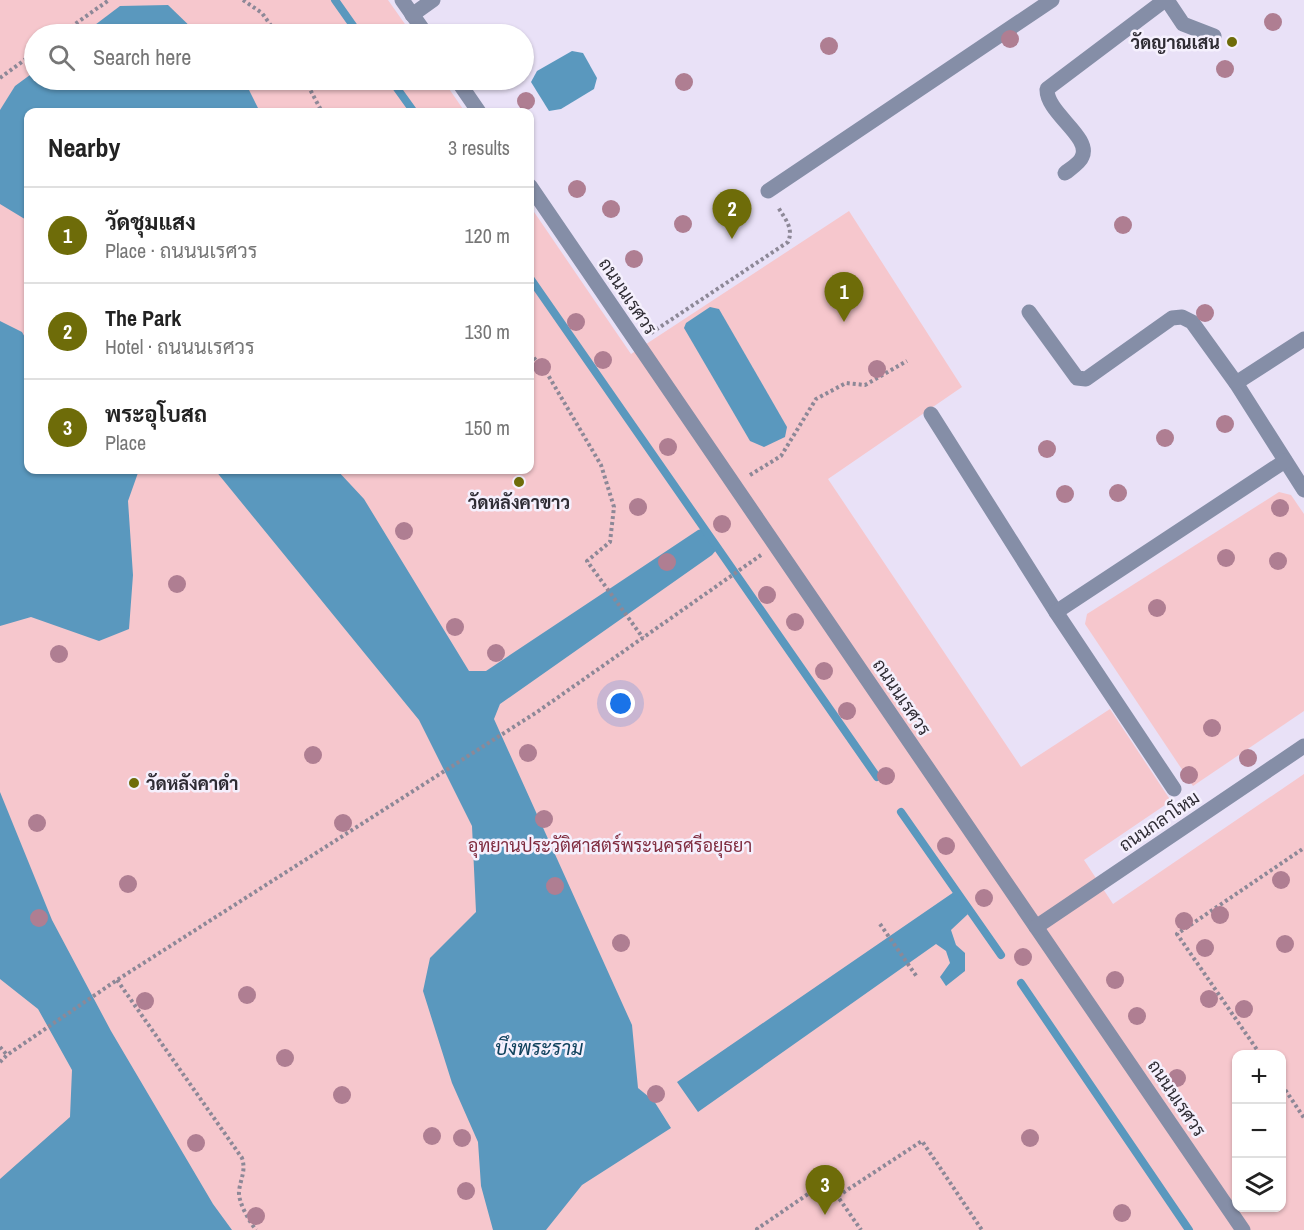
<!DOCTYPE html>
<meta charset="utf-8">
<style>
:root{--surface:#fff;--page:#f2f2f2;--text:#222;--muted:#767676;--line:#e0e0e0;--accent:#6e6c09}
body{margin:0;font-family:"Archivo Narrow",Sarabun,sans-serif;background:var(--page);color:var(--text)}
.controls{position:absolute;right:18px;bottom:18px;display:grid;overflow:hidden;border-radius:12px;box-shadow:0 2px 4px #0004}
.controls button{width:54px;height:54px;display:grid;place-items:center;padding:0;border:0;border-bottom:2px solid var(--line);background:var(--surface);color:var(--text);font:30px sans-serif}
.you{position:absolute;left:621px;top:704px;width:21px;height:21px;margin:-15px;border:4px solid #fff;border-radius:50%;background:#1a73e8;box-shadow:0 0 0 9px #1a73e833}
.badge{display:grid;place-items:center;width:39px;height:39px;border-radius:50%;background:var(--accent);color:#fff;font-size:20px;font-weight:700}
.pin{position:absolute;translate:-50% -50px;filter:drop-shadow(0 2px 3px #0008)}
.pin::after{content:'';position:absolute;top:32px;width:21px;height:18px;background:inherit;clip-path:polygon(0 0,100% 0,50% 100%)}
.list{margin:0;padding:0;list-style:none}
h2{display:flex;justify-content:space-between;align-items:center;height:78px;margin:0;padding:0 24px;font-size:26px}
h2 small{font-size:20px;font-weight:400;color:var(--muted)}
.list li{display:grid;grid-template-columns:39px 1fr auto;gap:18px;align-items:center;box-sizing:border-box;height:96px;padding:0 24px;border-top:2px solid var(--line)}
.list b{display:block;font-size:22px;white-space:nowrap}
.list p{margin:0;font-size:20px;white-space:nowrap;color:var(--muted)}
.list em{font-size:20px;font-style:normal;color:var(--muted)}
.icon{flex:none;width:33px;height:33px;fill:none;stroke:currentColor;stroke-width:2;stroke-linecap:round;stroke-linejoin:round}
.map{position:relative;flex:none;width:1304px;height:1230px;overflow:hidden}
.search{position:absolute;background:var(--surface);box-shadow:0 2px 4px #0004;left:24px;top:24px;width:510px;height:66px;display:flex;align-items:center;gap:15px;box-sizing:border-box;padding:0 21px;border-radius:33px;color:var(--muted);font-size:22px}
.panel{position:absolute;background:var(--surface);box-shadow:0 2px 4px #0004;left:24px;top:108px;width:510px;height:366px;border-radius:12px}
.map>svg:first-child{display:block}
</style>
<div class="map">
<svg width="1304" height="1230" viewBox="0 0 1304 1230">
<rect width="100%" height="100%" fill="#e9e1f7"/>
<g fill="#f6c7cd" fill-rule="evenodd">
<path d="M0 0H388L412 34H34V80H443L465 112H28V470H530V206L631 354 849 211 962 387 828 479 1021 767 1110 709 1171 801 1084 860 1113 904 1304 774V1230H0ZM1236 1054H1282V1208H1236Z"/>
<polygon points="1279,492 1291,495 1304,514 1304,711 1193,786 1085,624 1087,614"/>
</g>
<g fill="#5a98be">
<polygon points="168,5 198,34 83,34 120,6"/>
<polygon points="572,51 583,53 597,78 594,89 561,109 549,111 531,82 537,71"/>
<polygon points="34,72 34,80 244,80 260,112 28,112 28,221 0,204 0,110 15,86"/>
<polygon points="710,307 719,309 787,427 785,437 764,447 750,441 684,328 686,323"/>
<polygon points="0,321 22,332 28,343 28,470 139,470 128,501 133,575 129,629 99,641 31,617 0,626"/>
<polygon points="215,470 337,470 364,499 469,671 486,671 698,530 705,528 718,548 712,555 500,704 494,719 632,1025 638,1088 654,1101 671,1128 582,1185 546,1230 493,1230 481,1186 478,1142 452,1083 423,991 430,958 476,912 472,826 419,720"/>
<polygon points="0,792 52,920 111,1031 213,1204 232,1230 0,1230 0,1179 70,1117 72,1070 38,1009 0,979"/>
<polygon points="954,892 968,914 951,930 956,945 965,953 965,971 946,986 940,977 950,963 946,951 936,944 698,1112 677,1082"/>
</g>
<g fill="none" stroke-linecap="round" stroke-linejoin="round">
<g stroke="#5a98be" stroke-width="8">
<polyline points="335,0 359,34"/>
<polyline points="391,80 414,112"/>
<polyline points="530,278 877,777"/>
<polyline points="901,812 1001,955"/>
<polyline points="1021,983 1189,1230"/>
</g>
<g stroke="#8d8897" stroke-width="4" stroke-dasharray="3 3" stroke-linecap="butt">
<polyline points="243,0 262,13 277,34"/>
<polyline points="61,34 109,0"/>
<polyline points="0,78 34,53"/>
<polyline points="305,80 322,112"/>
<path d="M651 333 788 242C794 228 785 219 778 207"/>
<polyline points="530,353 548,375 601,465 614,507 610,542 587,561 643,638"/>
<polyline points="750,475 781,456 816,399 846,383 865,385 907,361"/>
<polyline points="880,924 917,977"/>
<path d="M117 980 242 1158C246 1171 241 1177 239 1191 238 1202 249 1221 256 1230"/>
<polyline points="0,1047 7,1055"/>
<polyline points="1260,1054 1177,934 1304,848"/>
<polyline points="0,1062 7,1055 117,980 537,712 761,555"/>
<polyline points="1282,1085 1304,1118"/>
<polyline points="838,1196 922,1141 982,1230"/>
<polyline points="758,1230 757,1229 827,1181 861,1230"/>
</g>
<g stroke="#858ea7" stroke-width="15">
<polyline points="402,0 426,34"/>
<polyline points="1167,0 1183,24 1214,36"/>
<polyline points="412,15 433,0"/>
<polyline points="457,80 479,112"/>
<path d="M1065 173C1070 169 1080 163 1082 157 1092 137 1046 113 1047 89L1165 0"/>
<polyline points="530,186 1243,1230"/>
<polyline points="768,191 1052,0"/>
<polyline points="1029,312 1077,378 1086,379 1172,318 1182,317 1192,322 1236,383 1304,490"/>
<polyline points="1236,383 1304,339"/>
<polyline points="931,414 1056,612 1174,789"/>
<polyline points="1056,612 1285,461"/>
<polyline points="1036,927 1304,746"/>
</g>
</g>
<g fill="#af7e92">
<circle cx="1273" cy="22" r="9"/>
<circle cx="1010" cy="39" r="9"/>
<circle cx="829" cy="46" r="9"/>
<circle cx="1225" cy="69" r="9"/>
<circle cx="684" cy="82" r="9"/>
<circle cx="526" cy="101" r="9"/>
<circle cx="577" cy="189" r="9"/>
<circle cx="611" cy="209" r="9"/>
<circle cx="683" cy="224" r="9"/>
<circle cx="1123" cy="225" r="9"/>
<circle cx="634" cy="259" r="9"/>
<circle cx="1205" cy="313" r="9"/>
<circle cx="576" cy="322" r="9"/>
<circle cx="603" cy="360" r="9"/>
<circle cx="542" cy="367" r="9"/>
<circle cx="877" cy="369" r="9"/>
<circle cx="1225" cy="424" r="9"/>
<circle cx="1165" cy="438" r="9"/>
<circle cx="668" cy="447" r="9"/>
<circle cx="1047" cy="449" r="9"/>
<circle cx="1118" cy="493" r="9"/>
<circle cx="1065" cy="494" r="9"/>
<circle cx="638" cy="507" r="9"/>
<circle cx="1280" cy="508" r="9"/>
<circle cx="722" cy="524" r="9"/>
<circle cx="404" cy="531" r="9"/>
<circle cx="1226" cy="558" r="9"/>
<circle cx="1278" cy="561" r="9"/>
<circle cx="667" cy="562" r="9"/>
<circle cx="177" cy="584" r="9"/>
<circle cx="767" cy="595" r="9"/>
<circle cx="1157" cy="608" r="9"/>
<circle cx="795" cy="622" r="9"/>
<circle cx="455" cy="627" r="9"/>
<circle cx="496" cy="653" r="9"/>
<circle cx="59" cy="654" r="9"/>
<circle cx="824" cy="671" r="9"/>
<circle cx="847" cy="711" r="9"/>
<circle cx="1212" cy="728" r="9"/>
<circle cx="528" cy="753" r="9"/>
<circle cx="313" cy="755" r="9"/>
<circle cx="1248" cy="758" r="9"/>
<circle cx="1189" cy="775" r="9"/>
<circle cx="886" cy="776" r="9"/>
<circle cx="544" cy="819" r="9"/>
<circle cx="37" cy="823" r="9"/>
<circle cx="343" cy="823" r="9"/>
<circle cx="946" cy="846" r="9"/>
<circle cx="1281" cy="880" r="9"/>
<circle cx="128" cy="884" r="9"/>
<circle cx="555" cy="886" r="9"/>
<circle cx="984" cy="898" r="9"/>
<circle cx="1220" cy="915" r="9"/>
<circle cx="39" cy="918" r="9"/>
<circle cx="1184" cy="921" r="9"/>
<circle cx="621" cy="943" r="9"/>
<circle cx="1285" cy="944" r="9"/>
<circle cx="1205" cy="948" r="9"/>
<circle cx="1023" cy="957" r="9"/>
<circle cx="1115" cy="980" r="9"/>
<circle cx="247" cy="995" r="9"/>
<circle cx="1209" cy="999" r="9"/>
<circle cx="145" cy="1001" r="9"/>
<circle cx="1244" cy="1009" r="9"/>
<circle cx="1137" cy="1016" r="9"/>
<circle cx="285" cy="1058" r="9"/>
<circle cx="1177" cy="1078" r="9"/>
<circle cx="656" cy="1094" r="9"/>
<circle cx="342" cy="1095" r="9"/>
<circle cx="432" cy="1136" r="9"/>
<circle cx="462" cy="1138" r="9"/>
<circle cx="1030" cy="1138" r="9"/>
<circle cx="196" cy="1143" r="9"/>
<circle cx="466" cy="1191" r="9"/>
<circle cx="1122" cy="1213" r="9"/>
<circle cx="256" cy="1216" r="9"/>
</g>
<g fill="#6e6c09" stroke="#f5f0fd" stroke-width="2">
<circle cx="1232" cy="42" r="6"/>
<circle cx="519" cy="482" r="6"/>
<circle cx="134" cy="783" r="6"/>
</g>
<g text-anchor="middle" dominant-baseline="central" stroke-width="5" stroke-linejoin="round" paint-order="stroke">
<g font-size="18" font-weight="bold" fill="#2f2c34" stroke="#f5f0fd" text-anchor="end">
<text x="1220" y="42">วัดญาณเสน</text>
<text x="519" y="502" text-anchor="middle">วัดหลังคาขาว</text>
<text x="146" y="783" text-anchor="start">วัดหลังคาดำ</text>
</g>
<g font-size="18" fill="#2f2c34" stroke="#f5f0fd">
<text transform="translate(628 296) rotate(56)">ถนนนเรศวร</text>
<text transform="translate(902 697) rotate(56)">ถนนนเรศวร</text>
<text transform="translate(1159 821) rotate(-34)">ถนนกลาโหม</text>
<text transform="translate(1177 1098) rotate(56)">ถนนนเรศวร</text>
</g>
<g font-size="18" fill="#802d40" stroke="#f5f0fd">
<text x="610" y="845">อุทยานประวัติศาสตร์พระนครศรีอยุธยา</text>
</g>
<g font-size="20" font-style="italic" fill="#10425d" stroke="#f5f0fd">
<text x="539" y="1047">บึงพระราม</text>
</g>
</g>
</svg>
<div class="controls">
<button>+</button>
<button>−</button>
<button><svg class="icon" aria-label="layers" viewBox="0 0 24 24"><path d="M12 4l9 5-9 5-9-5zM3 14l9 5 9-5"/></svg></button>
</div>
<div class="you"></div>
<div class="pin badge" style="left:844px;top:322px">1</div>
<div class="pin badge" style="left:732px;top:239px">2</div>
<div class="pin badge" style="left:825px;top:1215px">3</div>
<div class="search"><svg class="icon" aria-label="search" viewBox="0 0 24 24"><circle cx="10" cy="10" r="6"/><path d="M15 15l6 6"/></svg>Search here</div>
<section class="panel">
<h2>Nearby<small>3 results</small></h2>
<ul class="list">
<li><span class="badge">1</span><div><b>วัดชุมแสง</b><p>Place · ถนนนเรศวร</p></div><em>120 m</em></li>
<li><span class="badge">2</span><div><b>The Park</b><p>Hotel · ถนนนเรศวร</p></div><em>130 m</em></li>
<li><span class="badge">3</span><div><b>พระอุโบสถ</b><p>Place</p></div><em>150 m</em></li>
</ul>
</section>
</div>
